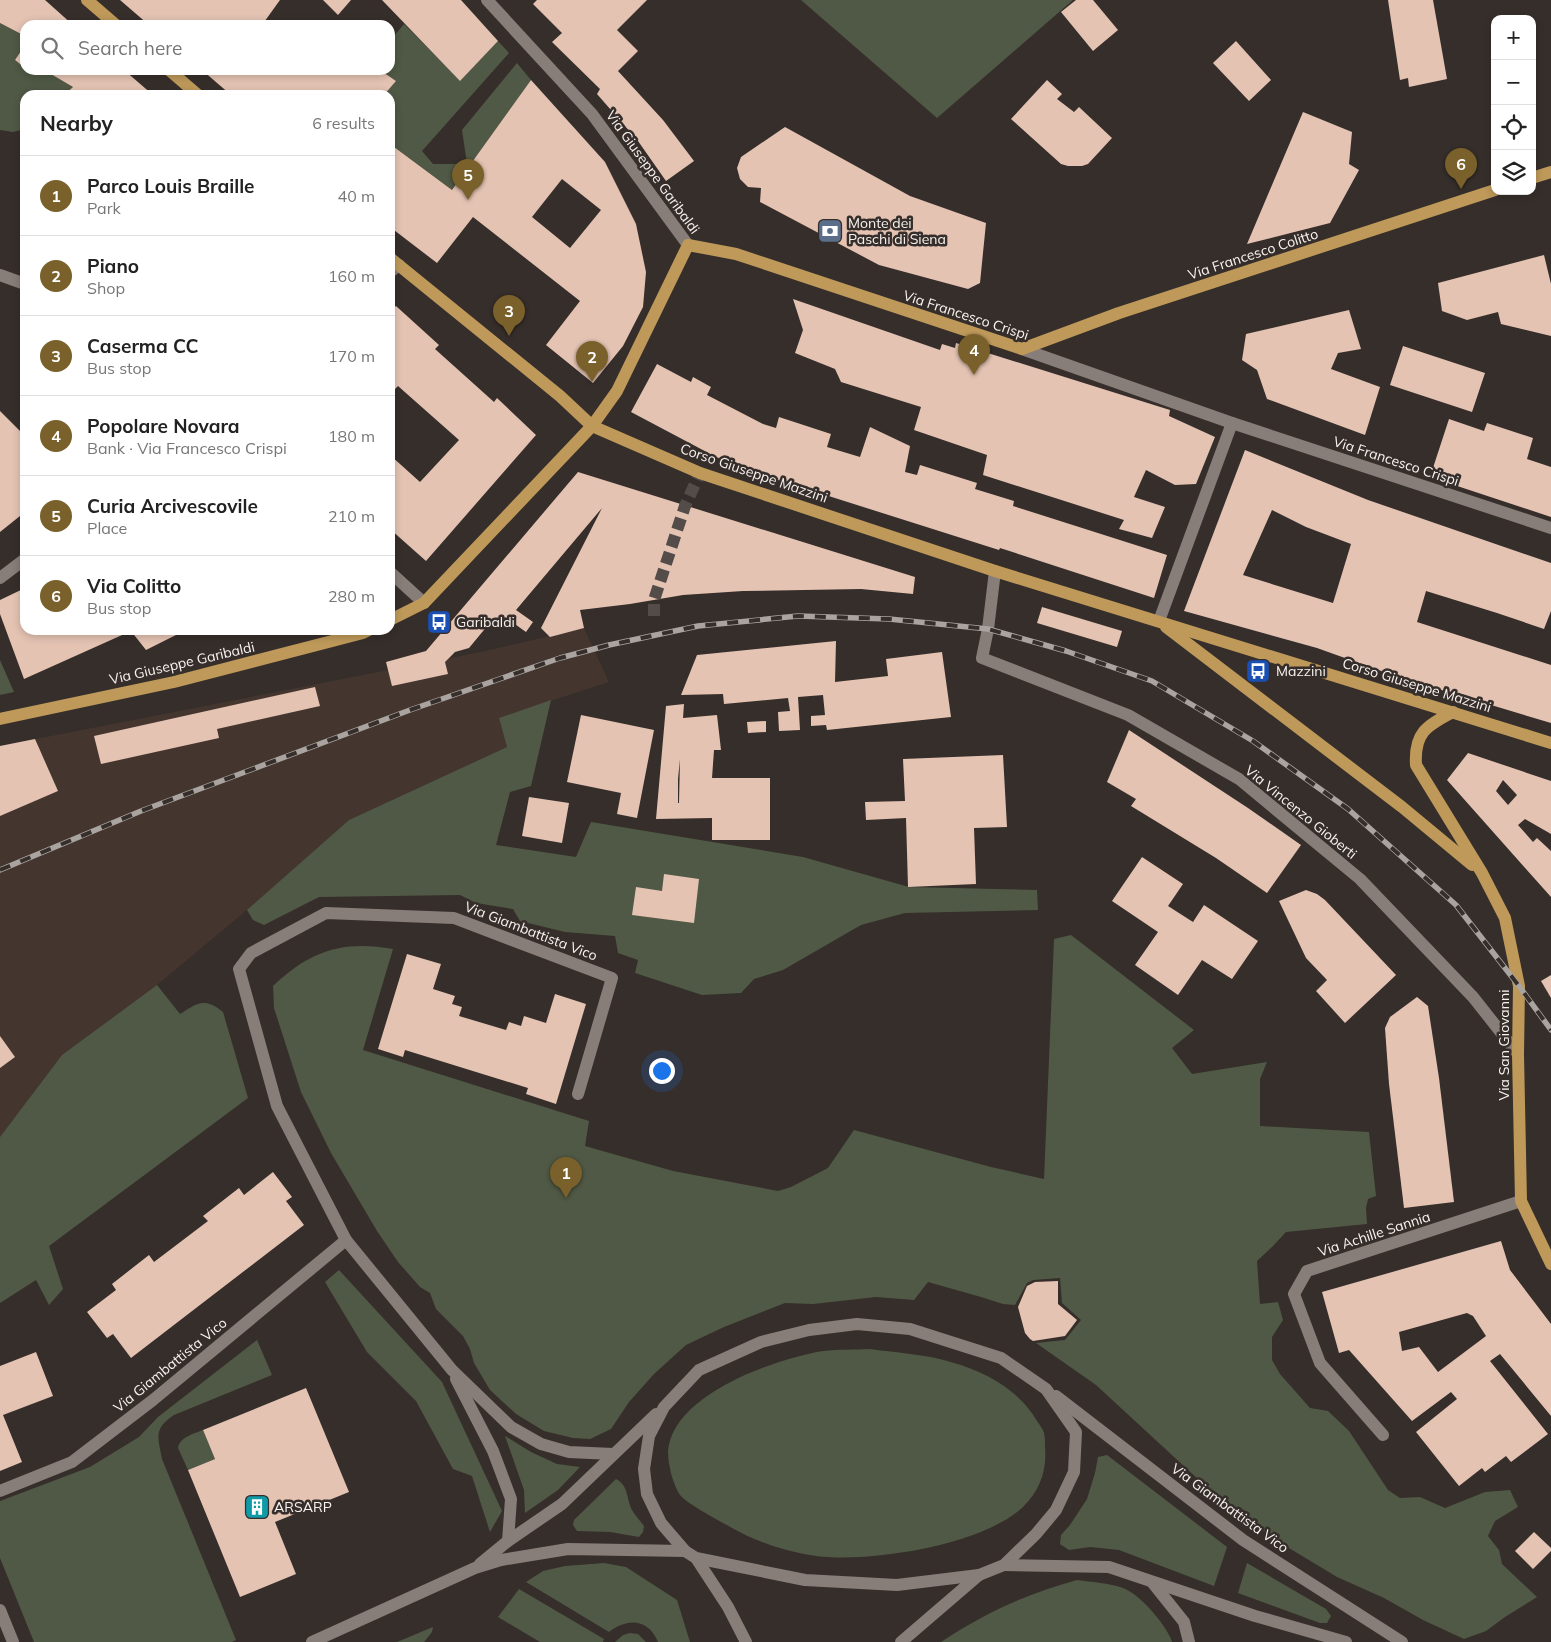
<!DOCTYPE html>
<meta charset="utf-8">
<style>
:root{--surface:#fff;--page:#f2f2f2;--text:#222;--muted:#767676;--line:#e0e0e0;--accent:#7a612b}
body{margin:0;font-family:Mulish,sans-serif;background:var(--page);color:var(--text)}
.controls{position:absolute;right:15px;top:15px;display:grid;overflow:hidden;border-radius:10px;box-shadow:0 2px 8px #0003}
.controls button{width:45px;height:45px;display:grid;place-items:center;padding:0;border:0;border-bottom:1px solid var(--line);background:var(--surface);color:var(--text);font:25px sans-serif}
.you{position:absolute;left:661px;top:1070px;width:18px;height:18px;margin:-12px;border:4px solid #fff;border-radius:50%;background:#1a73e8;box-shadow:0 0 0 8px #1a73e833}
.badge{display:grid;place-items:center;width:32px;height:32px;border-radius:50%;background:var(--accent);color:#fff;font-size:16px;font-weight:700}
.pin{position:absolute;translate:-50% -41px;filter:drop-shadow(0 1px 2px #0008)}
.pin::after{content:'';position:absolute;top:26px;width:18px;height:15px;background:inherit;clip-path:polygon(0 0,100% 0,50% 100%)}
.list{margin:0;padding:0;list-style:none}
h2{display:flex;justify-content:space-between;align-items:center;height:65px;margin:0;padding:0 20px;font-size:21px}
h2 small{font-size:16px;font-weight:400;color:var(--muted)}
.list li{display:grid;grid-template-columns:32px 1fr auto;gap:15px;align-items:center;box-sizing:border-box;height:80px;padding:0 20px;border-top:1px solid var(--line)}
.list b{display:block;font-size:19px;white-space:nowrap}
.list p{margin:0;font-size:16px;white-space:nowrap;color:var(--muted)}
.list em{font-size:16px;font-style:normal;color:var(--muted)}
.icon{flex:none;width:28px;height:28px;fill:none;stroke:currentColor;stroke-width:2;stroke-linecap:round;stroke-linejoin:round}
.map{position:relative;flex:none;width:1551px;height:1642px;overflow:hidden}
.search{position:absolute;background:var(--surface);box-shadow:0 2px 8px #0003;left:20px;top:20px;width:375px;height:55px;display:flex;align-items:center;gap:12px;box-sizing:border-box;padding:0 18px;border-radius:15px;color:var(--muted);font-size:19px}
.panel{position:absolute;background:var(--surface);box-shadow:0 2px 8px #0003;left:20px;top:90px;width:375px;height:545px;border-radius:15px}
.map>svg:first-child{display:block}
</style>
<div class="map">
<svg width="1551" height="1642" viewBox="0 0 1551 1642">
<rect width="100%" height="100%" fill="#362e2a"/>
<polygon fill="#44362f" points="584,628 609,682 499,718 507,747 349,820 247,910 157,985 62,1055 0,1137 0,746 481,652"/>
<g fill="#505945">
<polygon points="801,0 1073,0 937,118"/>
<polygon points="0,23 25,36 25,45 15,60 25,68 25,70 28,70 34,74 40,70 44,70 73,87 64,95 25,95 25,129 13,132 0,130"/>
<polygon points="404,24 460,80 498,41 509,53 422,151 433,164 467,164 462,130 517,63 531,80 452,190 390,144 390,95 384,95 396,81 380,70 390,70 390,41"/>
<polygon points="0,660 14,692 0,695"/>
<polygon points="551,700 531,786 510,792 496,845 576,857 591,822 803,857 909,887 1037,890 1038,910 905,913 861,925 783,970 754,979 741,993 702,995 635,973 638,960 618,953 615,936 565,932 520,921 513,909 476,903 460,895 319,897 264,925 253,920 247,910 349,820 507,747 499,718"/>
<path d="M1071 935 1194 1030 1172 1048 1192 1074 1267 1062 1260 1079V1126L1369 1132 1376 1196 1368 1199 1366 1208 1367 1224 1286 1232 1273 1246 1257 1261 1260 1304 1278 1302 1283 1320 1272 1337V1360L1280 1374 1310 1408 1328 1411 1349 1431 1388 1490 1400 1498 1420 1497 1445 1508 1485 1492 1510 1490 1518 1507 1495 1521 1488 1536 1499 1550 1502 1564 1537 1597 1505 1617 1486 1631 1464 1639 1423 1620 1384 1598 1337 1577 1274 1539 1212 1492 1096 1385 1036 1343 1065 1340 1081 1320 1062 1303 1060 1278 1033 1280 1027 1283 1015 1305 1003 1304 981 1297 928 1282 914 1300 876 1297 813 1304 785 1303 724 1327 686 1345 654 1374 629 1402 611 1429 590 1439 573 1438 544 1431 516 1414 490 1390 474 1363 470 1349 463 1336 436 1309 430 1293 420 1287 398 1262 377 1231 331 1153 301 1092 274 1008 273 986C310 951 342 940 393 949L363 1050 589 1121 585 1146 673 1171 778 1191 791 1187 828 1168 854 1130 991 1167 1044 1179 1054 939Z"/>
<path d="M157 985 180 1014C198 1003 204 997 223 1012L248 1098 49 1246 63 1289 49 1305 36 1280 0 1303V1137L62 1055Z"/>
<polygon points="339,1270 442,1382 502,1511 490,1532 472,1476 453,1469 416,1401 367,1352 325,1282"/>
<path d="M257 1340 272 1375 174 1415C153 1429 158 1437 162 1459L236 1640 232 1642H34L0 1558V1501L90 1467 139 1437 158 1417Z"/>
<path d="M870 1349C897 1353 927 1354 954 1363 986 1372 1020 1391 1037 1421 1039 1424 1043 1429 1044 1433 1045 1437 1045 1443 1045 1447 1047 1471 1040 1490 1023 1507 983 1545 870 1563 816 1556 787 1552 757 1542 732 1528 720 1521 687 1504 680 1495 676 1489 671 1476 670 1468 652 1401 773 1359 823 1351 838 1349 855 1350 870 1349Z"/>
<path d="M203 1430 215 1459 188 1470 178 1448C180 1437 193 1434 203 1430Z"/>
<polygon points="505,1436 531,1452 557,1464 580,1467 558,1490 525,1513 524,1490"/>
<polygon points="1107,1455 1227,1547 1214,1586 1119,1550 1090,1547 1069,1550 1060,1544 1061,1535 1070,1525 1087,1499 1095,1473 1098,1457"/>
<path d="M616 1479C629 1486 626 1498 632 1510 635 1515 640 1521 644 1526L643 1532 639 1537 610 1532 577 1531 573 1525 574 1520Z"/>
<path d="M604 1563 626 1567 677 1600 690 1642H658C648 1618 627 1618 609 1632L526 1582 543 1571 565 1566Z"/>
<polygon points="1247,1563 1326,1609 1331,1616 1327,1623 1320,1623 1238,1593"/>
<path d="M1077 1580C1092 1582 1109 1583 1123 1588 1140 1594 1167 1626 1172 1642H941C985 1613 1026 1594 1077 1580Z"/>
<polygon points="519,1589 604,1639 603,1642 540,1642 498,1617"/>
<polygon points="433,1627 432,1632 424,1642 397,1642"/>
<polygon points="630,1633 638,1634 646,1642 615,1642 623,1635"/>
</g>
<g fill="#e4c3b3" fill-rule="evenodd">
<polygon points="0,0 45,0 73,25 25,25 25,36 0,23"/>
<polygon points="120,0 280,0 262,25 149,25"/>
<polygon points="323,0 351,0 338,15"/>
<polygon points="382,0 461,0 498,41 460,81"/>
<polygon points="537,0 647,0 617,30 638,51 618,71 663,120 694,161 666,181 638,141 597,94 600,89 552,42 562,33 533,4"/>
<polygon points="1076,0 1093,0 1118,30 1093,51 1061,12"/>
<polygon points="1388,0 1433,0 1447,79 1409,87 1408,78 1400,80"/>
<polygon points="1236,41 1271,80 1249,101 1213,63"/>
<polygon points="25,45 25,68 15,60"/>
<polygon points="28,70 40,70 34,74"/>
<polygon points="44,70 124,70 153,95 64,95 73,87"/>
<polygon points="202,70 380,70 396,81 384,95 231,95"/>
<path d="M531 80 605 162 636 224 646 272 643 307 623 346 593 383 546 345 580 301 473 217 437 263 390 227V144L452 190ZM562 179 601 210 570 248 532 217Z"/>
<polygon points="1047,80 1062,94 1057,99 1074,112 1079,107 1112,138 1088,164 1082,166 1068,166 1061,164 1011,119"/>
<polygon points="1303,112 1352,132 1349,164 1359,170 1330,223 1247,244"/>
<polygon points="785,127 910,196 986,223 980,283 968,289 879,265 760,202 761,188 748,187 740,179 737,168 741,157"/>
<polygon points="1544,255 1551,284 1551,336 1501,324 1498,312 1467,320 1442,311 1438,283"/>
<polygon points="793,299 940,350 942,344 955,348 956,343 1170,410 1169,416 1215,437 1196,484 1175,485 1146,470 1134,497 1165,507 1152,538 1119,529 1124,520 983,475 987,455 914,430 921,407 841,382 835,369 795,353 803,330"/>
<polygon points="396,306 439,345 435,349 494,402 497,398 536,435 426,561 390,529 390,455 420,482 459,440 398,386 390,394 390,311"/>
<polygon points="1349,310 1361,349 1338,353 1331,369 1380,387 1365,435 1267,399 1257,370 1242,360 1246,334"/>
<polygon points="1403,346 1485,373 1472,412 1390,385"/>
<polygon points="657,364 691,382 693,377 711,387 707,395 763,424 776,428 779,417 831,434 827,447 860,457 870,427 910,446 905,472 917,475 920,465 977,483 975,489 1014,501 1013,506 1167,555 1154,598 1000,548 999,550 775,479 716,457 631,412"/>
<polygon points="0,411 21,432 25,430 25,512 0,532"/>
<polygon points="1449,419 1484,431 1487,423 1533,438 1527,459 1551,467 1551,517 1430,477"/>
<path d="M1245 450 1368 500 1551 563V611L1544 629 1497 613 1426 591 1417 622 1551 665V723L1398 677 1317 648 1184 611ZM1272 510 1306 527 1351 544 1333 603 1243 575Z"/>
<polygon points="578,472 915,577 913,594 861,589 743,591 683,595 630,604 580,610 584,628 550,637 541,628 602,508 516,610 533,622 526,632 505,617 500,624 493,619 469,648 455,652 445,662 448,674 392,686 386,662 426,651"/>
<polygon points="25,588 25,630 186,630 146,650 131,631 24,679 0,614 0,600"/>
<polygon points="1042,607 1122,631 1117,647 1037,623"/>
<polygon points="836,641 835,682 888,676 886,659 942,652 951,717 827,730 826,725 811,726 811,716 825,715 823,695 798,697 800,730 779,731 778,712 790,711 788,698 724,704 723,694 681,695 697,655"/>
<polygon points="315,687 320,706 217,729 219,738 101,764 94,736"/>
<path d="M684 704 683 718 717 715 721 750H714L712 778H770V840H712V818L656 819 666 706ZM680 759 679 803H678V779Z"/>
<polygon points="581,715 654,730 637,818 617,814 621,793 567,782"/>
<polygon points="766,721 766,732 748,733 747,722"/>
<polygon points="1129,730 1248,808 1301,845 1267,893 1216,858 1131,806 1136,799 1107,782"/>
<polygon points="35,739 58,791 0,816 0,746"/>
<path d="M1468 753 1551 781V834L1525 819 1518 825 1533 842 1537 838 1551 851V897L1447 780ZM1503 780 1517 795 1508 805 1496 791Z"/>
<polygon points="1003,755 1007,827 974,828 976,884 908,887 906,818 866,820 865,802 905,801 903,759"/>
<polygon points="529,797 569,803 562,843 522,836"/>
<polygon points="1142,857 1183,884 1168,906 1193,922 1204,905 1258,941 1232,979 1202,960 1178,995 1135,965 1158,932 1112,901"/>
<polygon points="664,874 699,879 694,923 632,915 636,887 662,891"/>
<polygon points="1306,890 1317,894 1325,900 1396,975 1345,1023 1316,991 1327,980 1306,958 1279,901"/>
<polygon points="407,954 441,964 433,989 455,996 452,1004 462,1007 459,1016 506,1030 509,1022 521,1026 524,1016 546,1023 555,994 586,1004 556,1104 526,1094 528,1088 405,1050 403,1057 378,1049"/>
<polygon points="1551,975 1551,998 1541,981"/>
<polygon points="1417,997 1428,1006 1439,1078 1454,1202 1404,1208 1389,1084 1385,1028 1390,1017"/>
<polygon points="0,1036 15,1057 0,1068"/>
<polygon points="273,1172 292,1197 286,1201 304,1225 131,1358 113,1334 107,1338 87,1312 116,1290 112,1284 149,1255 154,1262 208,1221 203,1216 239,1188 244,1195"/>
<path d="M1501 1241 1510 1270 1551 1324V1416L1500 1354 1490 1361 1548 1434 1511 1462 1506 1456 1485 1472 1482 1468 1459 1486 1416 1432 1457 1399 1451 1392 1412 1421 1349 1350 1339 1353 1322 1292ZM1467 1313 1473 1316 1486 1336 1438 1372 1419 1347 1402 1351 1399 1332Z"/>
<polygon points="1058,1281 1058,1304 1077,1320 1065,1336 1033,1341 1030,1339 1025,1333 1018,1307 1027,1286 1035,1282"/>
<polygon points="36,1352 53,1396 3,1415 22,1462 0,1471 0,1366"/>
<polygon points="306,1388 349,1492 275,1522 296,1574 240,1597 188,1470 215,1459 203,1430"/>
<polygon points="1534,1532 1551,1548 1551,1551 1533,1569 1515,1551"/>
</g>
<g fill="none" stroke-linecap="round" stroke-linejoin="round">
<polyline stroke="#534c48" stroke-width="12" stroke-dasharray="12 6" stroke-linecap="butt" points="654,616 654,600 685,506 700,473"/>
<g stroke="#877d79" stroke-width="12">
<polyline points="487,0 592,114 688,245"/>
<polyline points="390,272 399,265"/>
<polyline points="0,275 25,284"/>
<polyline points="1022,349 1232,423 1551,528"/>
<polyline points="995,571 988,629 982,658 1128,715 1239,779 1360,879 1473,997 1518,1054"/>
<polyline points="390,572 424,603"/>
<polyline points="0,578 25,559"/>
<polyline points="1159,621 1232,423"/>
<polyline points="578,1094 612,978 454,918 326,913 251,953 239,969 277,1106 346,1240 452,1370 511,1427 541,1444 569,1452 613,1454"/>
<polygon points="857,1324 910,1329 1001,1358 1046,1389 1076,1432 1074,1472 1056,1510 1036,1534 1004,1565 979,1575 897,1585 805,1580 696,1558 685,1551 661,1523 647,1494 644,1469 649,1436 664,1407 699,1370 761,1342 809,1330"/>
<polyline points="456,1379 493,1451 511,1499 508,1541"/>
<polyline points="1056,1396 1243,1540 1402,1642"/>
<polyline points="1383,1435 1320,1363 1294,1294 1307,1271 1521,1201"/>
<polyline points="0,1491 72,1462 153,1400 346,1240"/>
<polyline points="696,1558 728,1607 746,1642"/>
<polyline points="480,1564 508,1541 562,1504 656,1414"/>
<polyline points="1004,1565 1109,1567 1255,1616 1346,1642"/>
<polyline points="1152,1582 1184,1622 1189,1642"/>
<polyline points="0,1610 13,1642"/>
<polyline points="312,1642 475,1568 501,1560 568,1549 685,1551"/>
<polyline points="901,1642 979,1575"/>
</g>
<g stroke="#be995a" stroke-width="12">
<polyline points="87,0 116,25"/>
<polyline points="169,70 198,95"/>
<polyline points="1532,178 1551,172"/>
<polyline points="390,258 560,396 592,426 700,473 995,571 1551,743"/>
<polyline points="390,620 424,603 592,426 617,391 688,245 736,254 1022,349 1119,313 1495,190"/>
<polyline points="1166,627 1402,807 1472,865"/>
<path d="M1453 712C1426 726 1414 733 1416 765L1482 873 1505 918 1519 986 1518 1054 1521 1201 1551 1264"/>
<polyline points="0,719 174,682 363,633 369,630"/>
</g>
<defs>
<polyline id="rail" points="0,870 141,811 410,710 560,658 609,645 698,626 798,616 889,619 988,629 1066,651 1152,681 1253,741 1348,809 1456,905 1519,986 1551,1030"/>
</defs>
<use href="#rail" stroke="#aaa4a1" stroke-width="5.5"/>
<use href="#rail" stroke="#362e2a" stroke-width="4" stroke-dasharray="11" stroke-linecap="butt"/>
</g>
<defs>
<symbol id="bank-square" viewBox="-11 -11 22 22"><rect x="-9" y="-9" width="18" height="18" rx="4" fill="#5c6f8a" stroke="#362e2a"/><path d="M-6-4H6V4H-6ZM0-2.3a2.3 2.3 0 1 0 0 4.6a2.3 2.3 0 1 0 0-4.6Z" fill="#fff"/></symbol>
<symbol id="bus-square" viewBox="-11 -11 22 22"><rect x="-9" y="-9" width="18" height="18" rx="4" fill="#1a4fb4" stroke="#362e2a"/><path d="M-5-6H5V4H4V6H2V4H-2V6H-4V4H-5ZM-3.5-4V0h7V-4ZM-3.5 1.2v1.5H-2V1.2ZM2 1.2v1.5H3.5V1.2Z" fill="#fff"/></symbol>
<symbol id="building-square" viewBox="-11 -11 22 22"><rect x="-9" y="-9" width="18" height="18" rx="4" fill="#0f9aa8" stroke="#362e2a"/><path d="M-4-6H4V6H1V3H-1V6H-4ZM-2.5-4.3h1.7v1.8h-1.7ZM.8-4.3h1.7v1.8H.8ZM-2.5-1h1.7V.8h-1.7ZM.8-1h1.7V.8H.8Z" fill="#fff"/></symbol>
</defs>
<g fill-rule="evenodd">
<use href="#bank-square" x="816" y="217" width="28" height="28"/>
<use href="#bus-square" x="425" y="608" width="28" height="28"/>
<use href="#bus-square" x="1244" y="657" width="28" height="28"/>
<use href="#building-square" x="243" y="1493" width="28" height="28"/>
</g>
<g text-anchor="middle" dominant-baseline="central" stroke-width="5" stroke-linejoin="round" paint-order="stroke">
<g font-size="14" fill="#f8f3f0" stroke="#362e2a">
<text transform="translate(653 172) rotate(54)">Via Giuseppe Garibaldi</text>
<text transform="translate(1253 254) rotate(-18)">Via Francesco Colitto</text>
<text transform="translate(966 315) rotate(18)">Via Francesco Crispi</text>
<text transform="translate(1396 461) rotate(18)">Via Francesco Crispi</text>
<text transform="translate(754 473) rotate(19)">Corso Giuseppe Mazzini</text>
<text transform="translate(182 663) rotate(-13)">Via Giuseppe Garibaldi</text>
<text transform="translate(1417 685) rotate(17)">Corso Giuseppe Mazzini</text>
<text transform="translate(1301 812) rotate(39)">Via Vincenzo Gioberti</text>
<text transform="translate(531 931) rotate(21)">Via Giambattista Vico</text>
<text transform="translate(1504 1045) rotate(-90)">Via San Giovanni</text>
<text transform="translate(1374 1234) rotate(-18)">Via Achille Sannia</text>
<text transform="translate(170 1365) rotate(-39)">Via Giambattista Vico</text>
<text transform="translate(1230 1508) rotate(36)">Via Giambattista Vico</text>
</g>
<g font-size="14" fill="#f8f3f0" stroke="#362e2a" text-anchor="start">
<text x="848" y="223">Monte dei<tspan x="848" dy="16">Paschi di Siena</tspan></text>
<text x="456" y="622">Garibaldi</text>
<text x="1276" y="671">Mazzini</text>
<text x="274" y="1507">ARSARP</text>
</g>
</g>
</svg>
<div class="controls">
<button>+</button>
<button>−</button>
<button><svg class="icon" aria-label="locate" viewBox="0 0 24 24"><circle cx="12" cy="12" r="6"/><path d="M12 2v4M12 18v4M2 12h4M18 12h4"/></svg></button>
<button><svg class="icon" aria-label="layers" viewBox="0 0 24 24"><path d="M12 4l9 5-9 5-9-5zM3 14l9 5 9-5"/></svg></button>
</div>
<div class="you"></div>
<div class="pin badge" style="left:566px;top:1198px">1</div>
<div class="pin badge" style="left:592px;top:382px">2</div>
<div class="pin badge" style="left:509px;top:336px">3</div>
<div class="pin badge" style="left:974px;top:375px">4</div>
<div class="pin badge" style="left:468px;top:200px">5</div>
<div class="pin badge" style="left:1461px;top:189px">6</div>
<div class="search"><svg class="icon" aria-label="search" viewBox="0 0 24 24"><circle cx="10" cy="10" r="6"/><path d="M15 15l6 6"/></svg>Search here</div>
<section class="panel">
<h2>Nearby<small>6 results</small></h2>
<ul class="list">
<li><span class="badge">1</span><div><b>Parco Louis Braille</b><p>Park</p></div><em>40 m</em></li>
<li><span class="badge">2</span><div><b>Piano</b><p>Shop</p></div><em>160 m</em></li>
<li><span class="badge">3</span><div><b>Caserma CC</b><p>Bus stop</p></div><em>170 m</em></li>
<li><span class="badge">4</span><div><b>Popolare Novara</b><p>Bank · Via Francesco Crispi</p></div><em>180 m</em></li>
<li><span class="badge">5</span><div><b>Curia Arcivescovile</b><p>Place</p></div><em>210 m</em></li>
<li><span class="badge">6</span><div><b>Via Colitto</b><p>Bus stop</p></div><em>280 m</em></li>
</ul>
</section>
</div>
